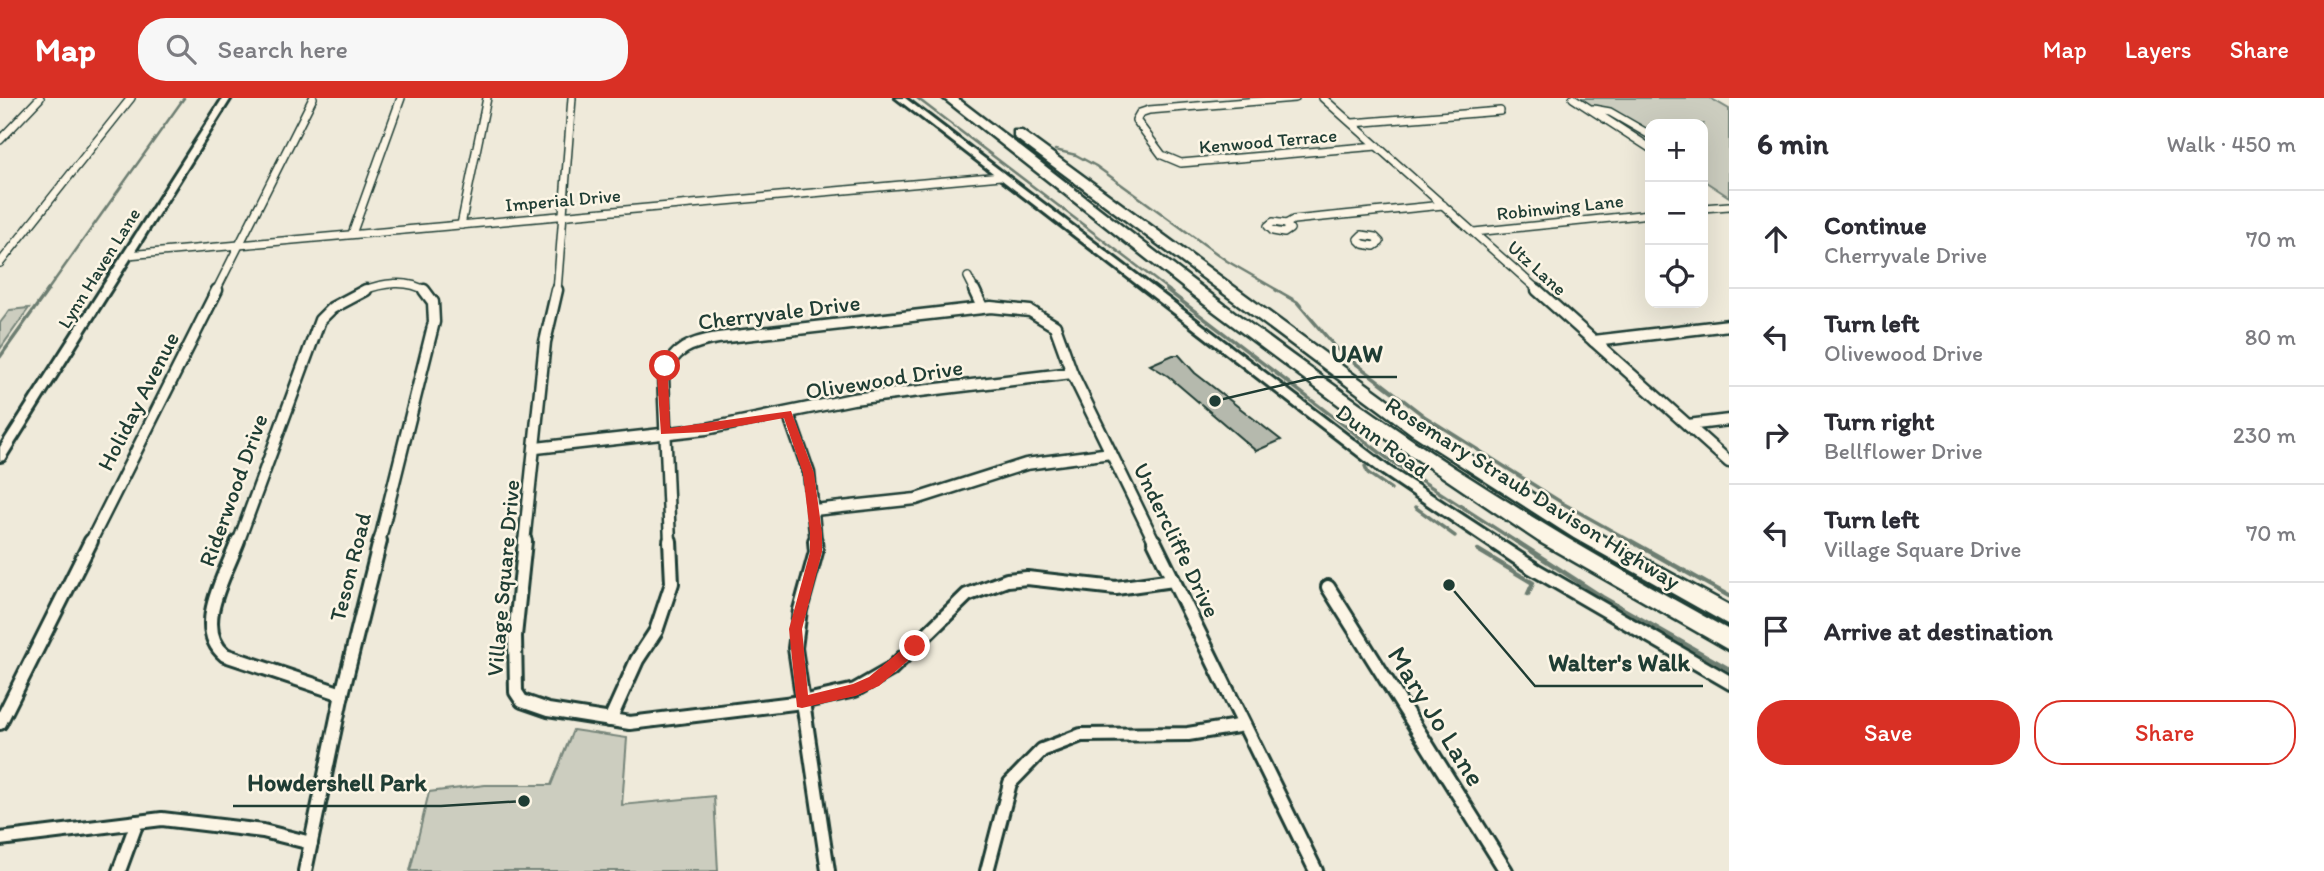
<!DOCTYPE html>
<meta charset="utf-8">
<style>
:root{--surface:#fff;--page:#f7f7f7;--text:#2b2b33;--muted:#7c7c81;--line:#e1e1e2;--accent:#d93025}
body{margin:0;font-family:Itim,sans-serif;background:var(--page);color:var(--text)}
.controls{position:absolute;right:21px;top:21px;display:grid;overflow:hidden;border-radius:14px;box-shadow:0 7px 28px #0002}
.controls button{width:63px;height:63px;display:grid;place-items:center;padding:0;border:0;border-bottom:2px solid var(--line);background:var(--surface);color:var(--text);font:35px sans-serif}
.stop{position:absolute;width:21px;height:21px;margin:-16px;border:5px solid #d93025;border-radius:50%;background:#fff}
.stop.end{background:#d93025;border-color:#fff;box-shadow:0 2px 7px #0008}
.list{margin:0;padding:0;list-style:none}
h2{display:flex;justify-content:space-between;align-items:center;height:91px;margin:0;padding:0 28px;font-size:30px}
h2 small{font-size:23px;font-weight:400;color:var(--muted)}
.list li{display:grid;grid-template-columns:46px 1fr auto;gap:21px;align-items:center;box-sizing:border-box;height:98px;padding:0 28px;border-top:2px solid var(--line)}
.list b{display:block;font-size:26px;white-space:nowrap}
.list p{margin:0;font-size:23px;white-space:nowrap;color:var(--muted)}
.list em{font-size:23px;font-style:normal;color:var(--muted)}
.actions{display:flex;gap:14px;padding:21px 28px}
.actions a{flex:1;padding:16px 0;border:2px solid var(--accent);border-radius:28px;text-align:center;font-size:24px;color:var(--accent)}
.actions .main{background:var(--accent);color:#fff}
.icon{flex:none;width:38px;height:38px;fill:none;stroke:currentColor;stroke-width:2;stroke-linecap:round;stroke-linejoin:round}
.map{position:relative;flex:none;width:1729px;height:773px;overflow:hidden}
header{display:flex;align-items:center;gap:42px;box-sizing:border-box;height:98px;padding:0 35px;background:var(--accent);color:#fff}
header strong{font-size:33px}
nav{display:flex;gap:38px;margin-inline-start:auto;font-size:24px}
.search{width:490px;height:63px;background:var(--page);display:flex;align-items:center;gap:18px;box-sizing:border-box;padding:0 24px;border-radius:28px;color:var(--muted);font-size:26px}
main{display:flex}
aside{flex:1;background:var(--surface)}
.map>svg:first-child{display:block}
</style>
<header>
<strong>Map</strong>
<div class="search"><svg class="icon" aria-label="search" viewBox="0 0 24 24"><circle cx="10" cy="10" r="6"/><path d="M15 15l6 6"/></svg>Search here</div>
<nav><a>Map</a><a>Layers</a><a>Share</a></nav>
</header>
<main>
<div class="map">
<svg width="1729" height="773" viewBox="0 0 1729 773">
<rect width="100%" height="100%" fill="#efeada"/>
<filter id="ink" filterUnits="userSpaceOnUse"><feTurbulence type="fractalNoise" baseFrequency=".0143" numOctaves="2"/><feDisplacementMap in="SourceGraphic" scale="14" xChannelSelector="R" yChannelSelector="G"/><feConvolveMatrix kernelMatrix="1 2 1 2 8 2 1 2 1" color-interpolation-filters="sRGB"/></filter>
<g filter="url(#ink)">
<g fill="#cccdbf" stroke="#76857a" stroke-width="2">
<polygon points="1577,0 1710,0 1729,11 1729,99 1703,82 1703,26 1650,26 1650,48"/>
<polygon points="29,210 0,251 0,225 10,212"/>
<polygon points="573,632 627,640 622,707 714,698 718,773 410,773 429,694 485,687 551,687"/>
</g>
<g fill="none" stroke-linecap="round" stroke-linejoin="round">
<g stroke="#6c7d71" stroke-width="2.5">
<polyline points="917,0 1170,193"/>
<polyline points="1055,52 1076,57 1096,68 1227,163 1279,193"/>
<polyline points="47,193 184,0"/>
</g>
<g stroke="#6c7d71" stroke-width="3.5">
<polyline points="1167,192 1391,363 1518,445"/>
<polyline points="1276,192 1297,204 1337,251 1424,318 1564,406 1634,445"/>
<polyline points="0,259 48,192"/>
<polyline points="1365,368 1368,375 1391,391"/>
<polyline points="1415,409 1455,438"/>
</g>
<g stroke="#6c7d71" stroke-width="4.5">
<polyline points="1516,443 1602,499 1729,571"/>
<polyline points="1631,443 1729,498"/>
<polyline points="1478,452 1533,485 1528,496"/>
</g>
</g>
<polygon fill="#b5b9ad" stroke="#1f3d34" stroke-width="2" points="1173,257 1179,257 1195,275 1281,342 1256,353 1168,278 1150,267"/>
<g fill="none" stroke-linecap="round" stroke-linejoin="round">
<defs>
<g id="minor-far2">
<polyline points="1295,0 1149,12 1140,15 1136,22 1162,57 1181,65 1377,48"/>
<polyline points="1323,0 1539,193"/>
<polyline points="1573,0 1650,50"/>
<polyline points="1593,11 1610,14 1650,37"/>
<polyline points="1353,25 1500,13"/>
<polyline points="0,42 40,0"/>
<polyline points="1703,110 1729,108"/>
<polygon points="1273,124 1286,126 1290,131 1284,135 1273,133 1268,128"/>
<polyline points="1286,126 1293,122 1443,107"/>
<polyline points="461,127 487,0"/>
<polyline points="1474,134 1650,116"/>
<polyline points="352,136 401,0"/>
<polygon points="1362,137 1375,139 1380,144 1374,148 1363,146 1358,141"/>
<polyline points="128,157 1001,78"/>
<polyline points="0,165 131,0"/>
<polyline points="968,179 975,193"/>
<polyline points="216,193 313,0"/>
<path d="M362 193C382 185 408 181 426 193"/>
<polyline points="557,193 572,0"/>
</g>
<g id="minor-far1">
<polyline points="974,192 982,209"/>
<polyline points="1537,192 1729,364"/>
<polyline points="1594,243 1729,227"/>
<polyline points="788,315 809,375 816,445"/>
<polyline points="1688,327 1729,322"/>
<polyline points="536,350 706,331 853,301 1072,275"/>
<polyline points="814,412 916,401 1026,366 1111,355"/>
<polyline points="90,445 217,192"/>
<polyline points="238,445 320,222 332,210 366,192"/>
<polyline points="379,445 434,224 433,204 424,192"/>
<polyline points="524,445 545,244 557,192"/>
<path d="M670 445 663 278C672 251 692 244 718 240L991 209 1030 213 1055 228 1072 275 1155 445"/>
</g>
<g id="minor">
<path d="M238 443C226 476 192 530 225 557L342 596"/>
<polyline points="525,443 515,538 516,594 522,603 548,612 630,625 802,604 855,592 890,572 967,497 1007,482 1027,480 1116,490 1173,482"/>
<polyline points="815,443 816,454 800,512 795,550 828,773"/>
<polyline points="1154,443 1316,773"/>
<polyline points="1328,489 1506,773"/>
<polyline points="342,596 380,443"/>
<polyline points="610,622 637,562 656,533 672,485 670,443"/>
<polyline points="0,625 91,443"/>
<polyline points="0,741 162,721 263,733 311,745"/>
<polyline points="119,773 137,724"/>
<polyline points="305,773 342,596"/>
<polyline points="987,773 1010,685 1042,652 1081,637 1188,636 1244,627"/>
</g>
<g id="tertiary">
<polygon points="223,0 231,0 4,362 0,363 0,349"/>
<polygon points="896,0 905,0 1389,369 1539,467 1729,577 1729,591 1529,475 1381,375"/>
</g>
<g id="motorway">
<path d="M943 0H957C1096 106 1232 217 1376 317 1489 396 1608 466 1729 532V552L1538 443 1363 325 1204 206Z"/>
<polygon points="1014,33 1022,33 1424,328 1588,430 1729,507 1729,527 1574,440 1412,336 1014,39"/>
</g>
</defs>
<use href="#minor-far2" stroke="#1f3d34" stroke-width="10"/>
<use href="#minor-far1" stroke="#1f3d34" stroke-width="15"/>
<use href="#minor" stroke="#1f3d34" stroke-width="18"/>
<use href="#tertiary" stroke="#1f3d34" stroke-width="6"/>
<use href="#motorway" stroke="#1f3d34" stroke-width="5"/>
<use href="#minor-far2" stroke="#fcf5e5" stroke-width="7"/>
<use href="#minor-far1" stroke="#fcf5e5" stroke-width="10"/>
<use href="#minor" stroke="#fcf5e5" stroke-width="12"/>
<use href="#tertiary" fill="#fcf5e5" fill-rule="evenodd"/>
<use href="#motorway" fill="#fcf5e5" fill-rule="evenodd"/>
</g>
</g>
<polygon fill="#d93025" points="662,265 670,268 668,278 670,330 791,313 814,375 822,435 822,454 802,531 808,597 853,586 869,579 911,544 920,544 920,552 879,588 855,598 802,610 797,609 789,531 810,454 810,435 803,375 784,320 706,334 661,336 657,278"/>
<g text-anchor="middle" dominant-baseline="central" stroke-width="5" stroke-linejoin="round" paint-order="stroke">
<g font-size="19" fill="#1f3d34" stroke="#fcf5e5">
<text transform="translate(1268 43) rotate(-5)">Kenwood Terrace</text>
<text transform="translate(563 102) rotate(-5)">Imperial Drive</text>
<text transform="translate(1560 109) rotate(-6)">Robinwing Lane</text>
<text transform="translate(99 170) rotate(-58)">Lynn Haven Lane</text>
<text transform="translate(1537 170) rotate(42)">Utz Lane</text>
</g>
<g font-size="23" fill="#1f3d34" stroke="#fcf5e5">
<text transform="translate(779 214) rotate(-7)">Cherryvale Drive</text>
<text transform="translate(884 281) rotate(-9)">Olivewood Drive</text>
<text transform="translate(138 303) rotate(-63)">Holiday Avenue</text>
<text transform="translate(1383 343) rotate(36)">Dunn Road</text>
<text transform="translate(233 392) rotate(-70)">Riderwood Drive</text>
<text transform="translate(1533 395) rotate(32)">Rosemary Straub Davison Highway</text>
<text transform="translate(1177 442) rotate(64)">Undercliffe Drive</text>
<text transform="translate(350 469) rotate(-76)">Teson Road</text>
<text transform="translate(503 480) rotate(-85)">Village Square Drive</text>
</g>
<g font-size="28" fill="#1f3d34" stroke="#fcf5e5">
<text transform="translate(1437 618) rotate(58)">Mary Jo Lane</text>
</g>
</g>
<path fill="none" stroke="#1f3d34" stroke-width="2.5" d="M1215 303L1317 279H1397M1449 487L1535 588H1703M524 703L441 708H233"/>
<g fill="#1f3d34" stroke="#fcf5e5" stroke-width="2.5">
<circle cx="1215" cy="303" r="7"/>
<circle cx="1449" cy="487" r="7"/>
<circle cx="524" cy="703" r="7"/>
</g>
<g font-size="24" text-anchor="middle" font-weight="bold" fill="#1f3d34" stroke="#fcf5e5" stroke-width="5" stroke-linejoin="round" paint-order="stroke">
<text x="1357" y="264">UAW</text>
<text x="1619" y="573">Walter's Walk</text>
<text x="337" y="693">Howdershell Park</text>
</g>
</svg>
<div class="controls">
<button>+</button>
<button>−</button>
<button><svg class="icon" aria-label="locate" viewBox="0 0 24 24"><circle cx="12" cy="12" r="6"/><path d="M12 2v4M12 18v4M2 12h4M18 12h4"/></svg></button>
</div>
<div class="stop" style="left:665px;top:268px"></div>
<div class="stop end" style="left:915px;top:548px"></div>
</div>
<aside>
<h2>6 min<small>Walk · 450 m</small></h2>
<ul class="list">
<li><svg class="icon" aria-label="ahead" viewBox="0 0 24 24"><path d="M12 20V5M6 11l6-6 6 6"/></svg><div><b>Continue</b><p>Cherryvale Drive</p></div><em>70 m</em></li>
<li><svg class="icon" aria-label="left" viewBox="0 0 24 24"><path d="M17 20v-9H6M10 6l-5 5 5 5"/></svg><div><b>Turn left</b><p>Olivewood Drive</p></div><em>80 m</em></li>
<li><svg class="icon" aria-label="right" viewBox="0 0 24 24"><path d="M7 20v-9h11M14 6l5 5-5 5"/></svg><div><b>Turn right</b><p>Bellflower Drive</p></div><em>230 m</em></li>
<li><svg class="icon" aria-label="left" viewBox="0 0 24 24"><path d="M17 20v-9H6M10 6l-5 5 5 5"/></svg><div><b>Turn left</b><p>Village Square Drive</p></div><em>70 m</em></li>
<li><svg class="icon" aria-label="arrive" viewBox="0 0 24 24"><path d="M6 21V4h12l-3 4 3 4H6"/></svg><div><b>Arrive at destination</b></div></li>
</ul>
<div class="actions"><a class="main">Save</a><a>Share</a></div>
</aside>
</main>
